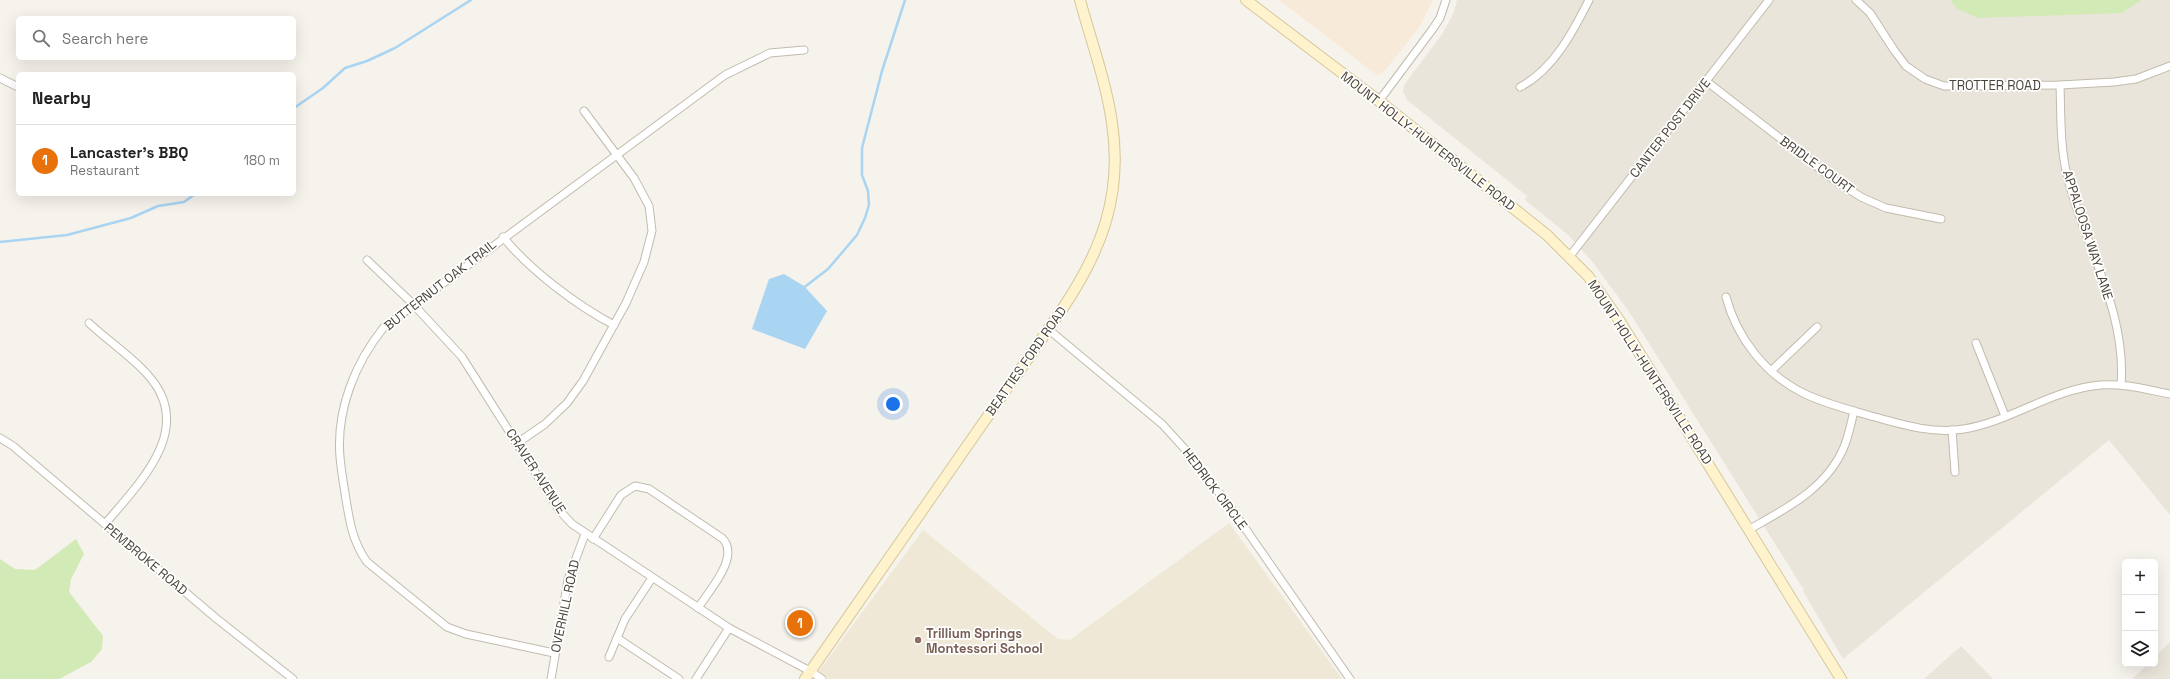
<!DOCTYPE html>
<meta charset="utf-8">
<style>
:root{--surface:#fff;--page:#f2f2f2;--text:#222;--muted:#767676;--line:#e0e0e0;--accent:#111827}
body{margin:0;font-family:"Space Grotesk",sans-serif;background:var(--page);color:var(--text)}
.controls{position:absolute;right:12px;bottom:12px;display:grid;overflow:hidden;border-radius:6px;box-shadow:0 4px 16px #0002}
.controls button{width:36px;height:36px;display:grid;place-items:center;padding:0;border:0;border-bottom:1px solid var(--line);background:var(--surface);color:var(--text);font:20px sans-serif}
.you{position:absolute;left:893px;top:404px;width:14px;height:14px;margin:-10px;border:3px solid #fff;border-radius:50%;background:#1a73e8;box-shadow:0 0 0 6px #1a73e833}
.badge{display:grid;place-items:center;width:26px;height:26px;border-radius:50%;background:var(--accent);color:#fff;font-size:13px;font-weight:700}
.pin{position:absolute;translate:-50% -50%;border:2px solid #fff;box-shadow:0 1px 4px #0006}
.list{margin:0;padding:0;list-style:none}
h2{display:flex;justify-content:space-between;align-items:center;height:52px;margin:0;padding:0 16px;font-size:17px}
h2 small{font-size:13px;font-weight:400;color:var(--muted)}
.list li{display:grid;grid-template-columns:26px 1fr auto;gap:12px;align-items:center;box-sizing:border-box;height:72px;padding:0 16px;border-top:1px solid var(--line)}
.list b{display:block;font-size:15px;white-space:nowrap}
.list p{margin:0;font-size:13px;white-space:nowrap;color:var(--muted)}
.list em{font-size:13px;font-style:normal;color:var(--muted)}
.icon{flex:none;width:22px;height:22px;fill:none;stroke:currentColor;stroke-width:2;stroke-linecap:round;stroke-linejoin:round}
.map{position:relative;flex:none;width:2170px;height:679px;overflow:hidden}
.search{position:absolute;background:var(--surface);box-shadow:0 4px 16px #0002;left:16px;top:16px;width:280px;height:44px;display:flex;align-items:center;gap:10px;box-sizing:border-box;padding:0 14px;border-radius:6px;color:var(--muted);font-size:15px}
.panel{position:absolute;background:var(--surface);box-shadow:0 4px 16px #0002;left:16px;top:72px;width:280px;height:124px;border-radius:6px}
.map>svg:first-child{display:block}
</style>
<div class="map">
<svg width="2170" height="679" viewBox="0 0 2170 679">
<rect width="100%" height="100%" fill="#f6f3ec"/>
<g fill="#eae5da">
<polygon points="1457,0 1950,0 1956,8 2122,13 2142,0 2170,0 2170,515 2109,440 1843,659 1803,591 1804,590 1630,313 1591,260 1567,234 1525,200 1527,196 1407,100 1403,91 1404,85 1443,33 1454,12"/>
<polygon points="2170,642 2170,679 2132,679 2148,664 2155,664 2155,657"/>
<polygon points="1961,646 1993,679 1924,679"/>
</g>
<polygon fill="#f7ead8" points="1279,0 1433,0 1420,26 1383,73 1377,75"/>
<polygon fill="#efe8d6" points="1229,523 1342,679 829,679 819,671 923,530 1058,639 1070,640"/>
<g fill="#d2eab5">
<polygon points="1950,0 2142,0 2122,13 1978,18 1956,8"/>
<polygon points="76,539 84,554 71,579 69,592 103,636 102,649 91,662 59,679 0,679 0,559 15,569 35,570"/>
</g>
<polygon fill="#a9d4f2" points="784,274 804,286 827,311 805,349 752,329 769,279"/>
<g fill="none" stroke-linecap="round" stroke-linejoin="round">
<g stroke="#a9d4f2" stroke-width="2.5">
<polyline points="294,108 323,88 345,68 367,61 395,48 471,0"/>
<polyline points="0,242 67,235 131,218 158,206 184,202 195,194"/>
<polyline points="802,289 828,269 857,235 865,218 869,205 868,191 862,175 862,148 882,71 905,0"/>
</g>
<defs>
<g id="minor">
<polyline points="1856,0 1870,13 1894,50 1906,66 1925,79 1944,86 2060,85 2114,82 2136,79 2170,66"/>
<polyline points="0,78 18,87"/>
<polyline points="1706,81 1833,179 1861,197 1886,208 1941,219"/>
<path d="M2060 85C2061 115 2060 146 2067 175 2084 245 2127 311 2121 385"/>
<path d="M1520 87C1553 70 1573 32 1589 0"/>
<polyline points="1379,101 1432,30 1440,18 1446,0"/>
<path d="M503 237C530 270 576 305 614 325"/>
<polyline points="1570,256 1769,0"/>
<polyline points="367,260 413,304 462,357 559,510 572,524 729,628 810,671 822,679"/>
<path d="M1726 297C1737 338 1765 374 1803 393 1825 404 1851 410 1875 417 1903 425 1933 434 1964 429 2012 421 2052 389 2101 385 2124 383 2148 390 2170 394"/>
<path d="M89 323C108 341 130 355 147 374 197 428 140 482 105 524"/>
<polyline points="1048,329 1162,424 1183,447 1231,508 1350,679"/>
<polyline points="1976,343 2005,416"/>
<polyline points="1771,371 1817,327"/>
<polyline points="1952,430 1955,472"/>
<polyline points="0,438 13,446 217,619 293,679"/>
<polyline points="516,444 545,424 567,403 583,381 626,303 644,262 652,231 649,206 634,178 584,111"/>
<path d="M1750 529C1787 508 1827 488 1844 447 1849 435 1851 423 1854 411"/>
<path d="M593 539 621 495 635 486 649 489 722 538C741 556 709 591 698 608"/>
<polyline points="617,638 679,679"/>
<path d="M554 653 466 634 447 627 367 562C352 541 349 519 345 493 343 481 341 469 340 457 336 410 355 363 384 327L725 75 770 53 804 50"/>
<polyline points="609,657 625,619 652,578"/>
<polyline points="551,679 568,580 585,534"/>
<polyline points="696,679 729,628"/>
</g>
<g id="secondary">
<polyline points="1246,0 1379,101 1547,235 1588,276 1619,320 1841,679"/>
<path d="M805 679 1061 311C1101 252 1123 196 1112 123 1106 81 1091 41 1080 0"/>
</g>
</defs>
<use href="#minor" stroke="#c2bbae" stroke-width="9"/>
<use href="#secondary" stroke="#d6c79b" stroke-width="12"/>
<use href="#minor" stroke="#fff" stroke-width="7"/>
<use href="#secondary" stroke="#fff3cd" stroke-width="10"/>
</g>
<circle fill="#8d6e63" stroke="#fff" stroke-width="1.5" cx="918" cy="640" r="4"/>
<g text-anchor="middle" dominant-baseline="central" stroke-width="3.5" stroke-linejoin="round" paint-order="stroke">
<g font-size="13" fill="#4b4439" stroke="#fff">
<text x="1995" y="85">TROTTER ROAD</text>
<text transform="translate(1670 128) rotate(-52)">CANTER POST DRIVE</text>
<text transform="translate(1428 141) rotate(38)">MOUNT HOLLY-HUNTERSVILLE ROAD</text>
<text transform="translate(1817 165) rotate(36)">BRIDLE COURT</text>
<text transform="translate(2088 235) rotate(72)">APPALOOSA WAY LANE</text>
<text transform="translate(440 285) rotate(-38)">BUTTERNUT OAK TRAIL</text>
<text transform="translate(1026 361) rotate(-55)">BEATTIES FORD ROAD</text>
<text transform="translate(1650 372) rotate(57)">MOUNT HOLLY-HUNTERSVILLE ROAD</text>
<text transform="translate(536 471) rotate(57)">CRAVER AVENUE</text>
<text transform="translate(1215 489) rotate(53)">HEDRICK CIRCLE</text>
<text transform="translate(146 559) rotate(40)">PEMBROKE ROAD</text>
<text transform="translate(565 606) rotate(-78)">OVERHILL ROAD</text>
</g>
<g font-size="13" font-weight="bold" fill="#785e54" stroke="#fff" text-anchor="start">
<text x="926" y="633">Trillium Springs<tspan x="926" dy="15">Montessori School</tspan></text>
</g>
</g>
</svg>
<div class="controls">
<button>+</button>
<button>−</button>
<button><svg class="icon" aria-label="layers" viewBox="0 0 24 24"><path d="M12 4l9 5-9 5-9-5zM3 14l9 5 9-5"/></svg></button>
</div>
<div class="you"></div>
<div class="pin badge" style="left:800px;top:623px;background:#e8710a">1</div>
<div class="search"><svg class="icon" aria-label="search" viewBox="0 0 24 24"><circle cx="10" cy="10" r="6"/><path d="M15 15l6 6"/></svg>Search here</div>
<section class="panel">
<h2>Nearby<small></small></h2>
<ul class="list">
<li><span class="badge" style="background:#e8710a">1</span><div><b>Lancaster's BBQ</b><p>Restaurant</p></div><em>180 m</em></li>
</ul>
</section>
</div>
